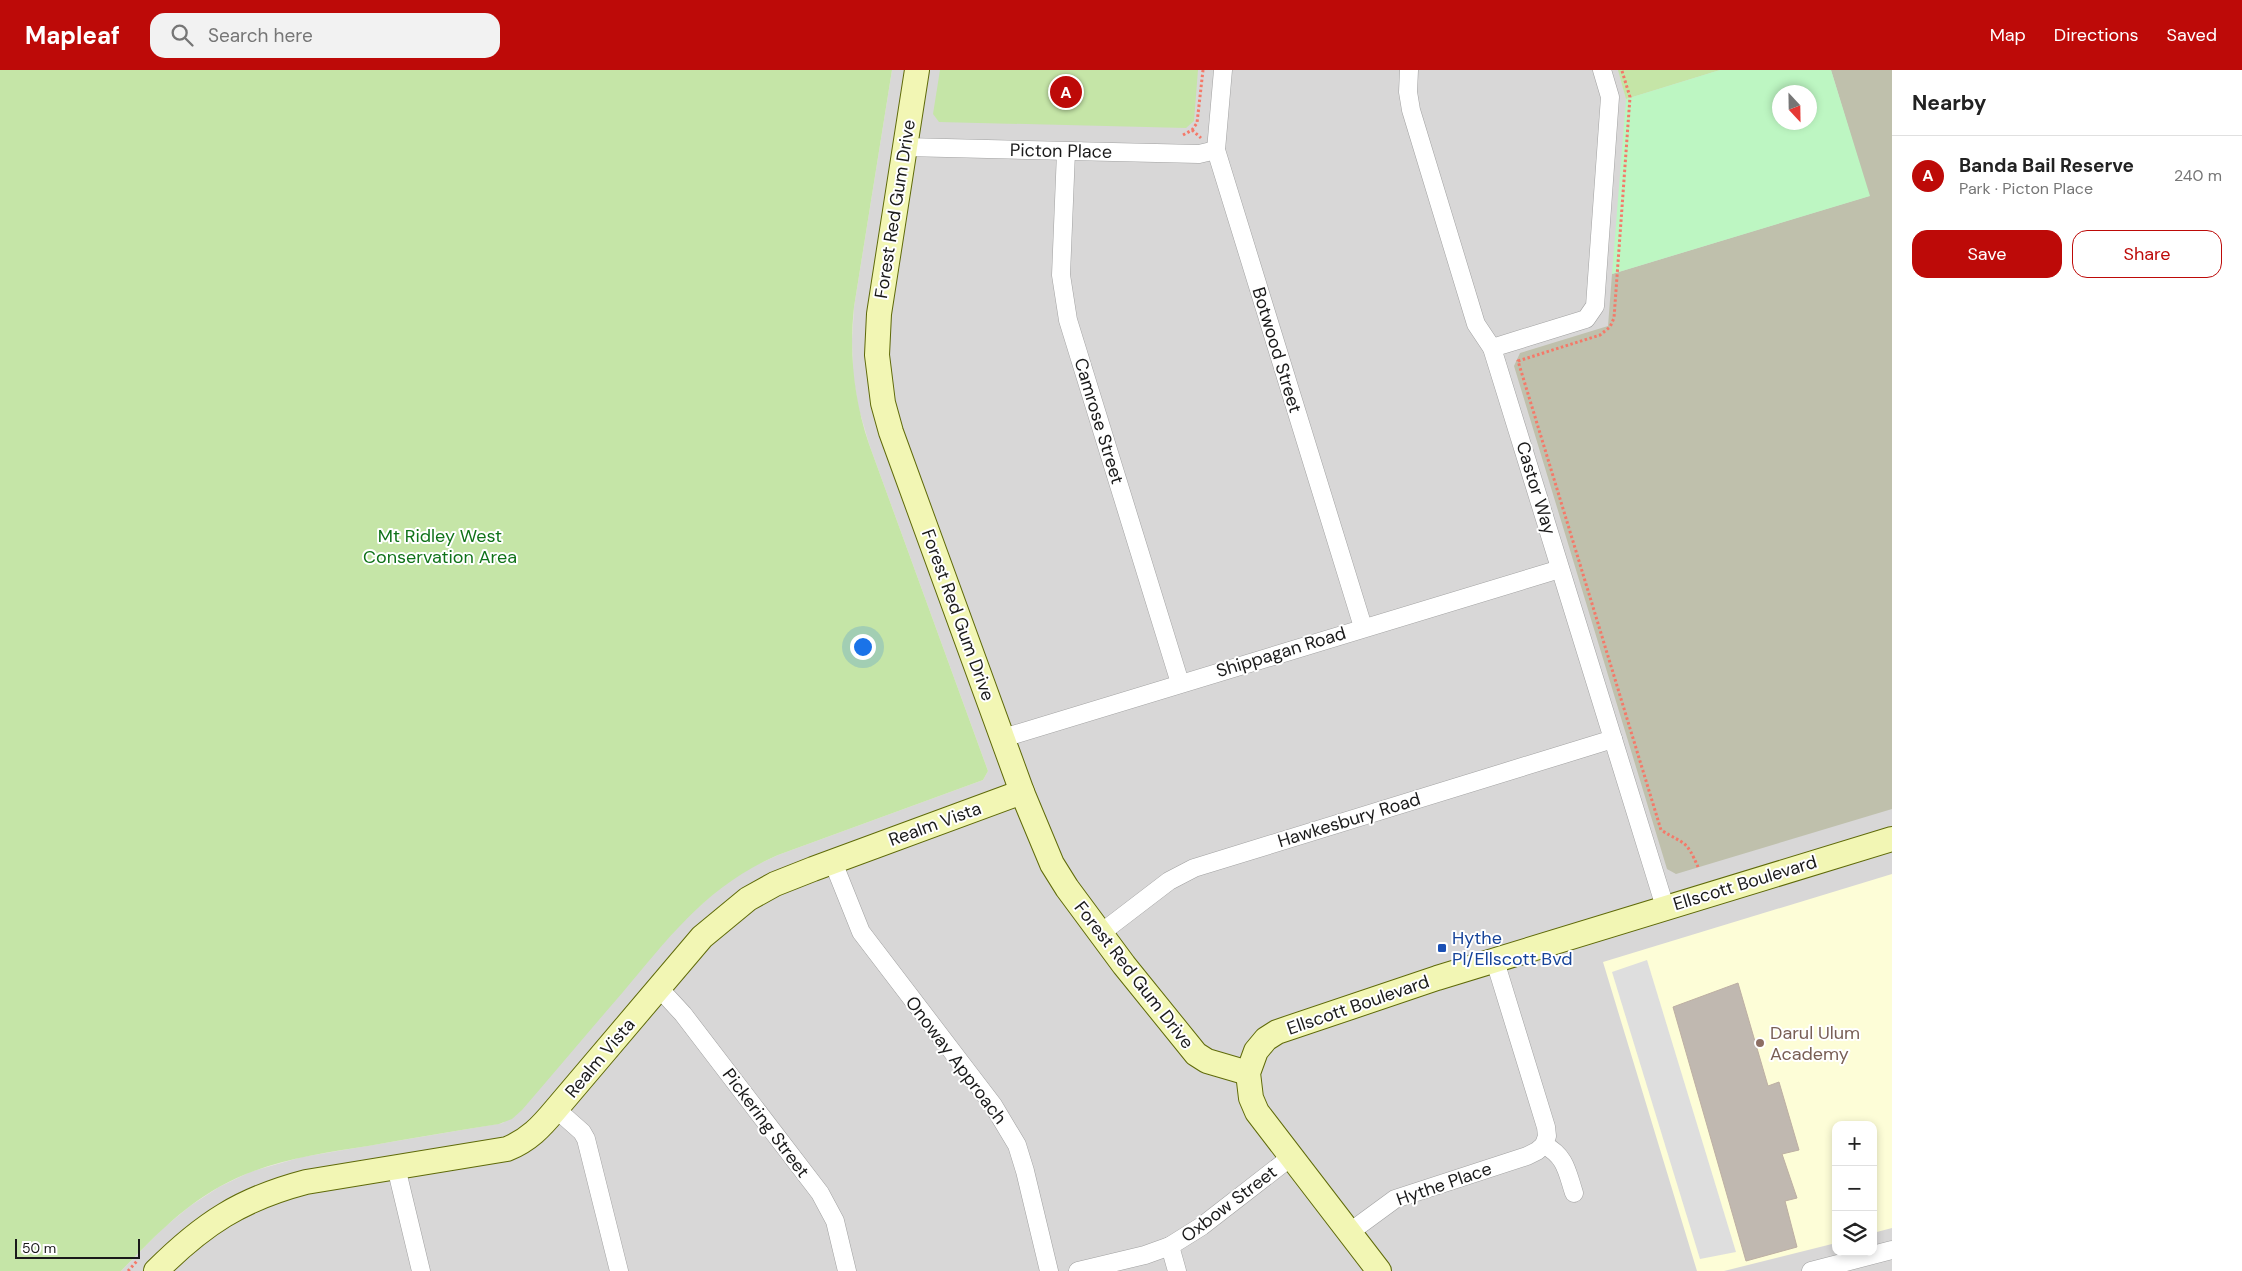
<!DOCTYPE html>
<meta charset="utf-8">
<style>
:root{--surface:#fff;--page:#f2f2f2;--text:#222;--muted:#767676;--line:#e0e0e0;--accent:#bd0a08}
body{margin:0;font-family:"DM Sans",sans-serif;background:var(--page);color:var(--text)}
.controls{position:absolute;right:15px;bottom:15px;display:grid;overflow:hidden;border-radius:10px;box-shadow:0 2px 8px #0003}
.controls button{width:45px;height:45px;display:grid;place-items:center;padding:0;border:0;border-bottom:1px solid var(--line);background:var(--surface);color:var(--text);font:25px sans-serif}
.compass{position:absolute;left:1772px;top:15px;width:45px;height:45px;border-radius:50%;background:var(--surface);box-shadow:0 2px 8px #0003;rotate:158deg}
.scale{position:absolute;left:15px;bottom:12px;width:125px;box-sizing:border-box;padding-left:5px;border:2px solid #1a1a1a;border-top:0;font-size:14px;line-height:18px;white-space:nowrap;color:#1a1a1a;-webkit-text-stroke:4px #fff;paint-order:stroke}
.you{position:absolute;left:862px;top:576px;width:18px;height:18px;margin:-12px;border:4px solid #fff;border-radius:50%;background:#1a73e8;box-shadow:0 0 0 8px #1a73e833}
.badge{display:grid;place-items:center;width:32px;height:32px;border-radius:50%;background:var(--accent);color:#fff;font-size:16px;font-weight:700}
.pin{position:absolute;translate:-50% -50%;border:2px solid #fff;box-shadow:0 1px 5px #0006}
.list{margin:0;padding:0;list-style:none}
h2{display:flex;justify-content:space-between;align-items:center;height:65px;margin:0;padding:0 20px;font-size:21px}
h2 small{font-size:16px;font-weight:400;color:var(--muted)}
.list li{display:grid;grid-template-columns:32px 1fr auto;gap:15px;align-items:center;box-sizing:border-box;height:80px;padding:0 20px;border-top:1px solid var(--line)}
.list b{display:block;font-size:19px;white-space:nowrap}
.list p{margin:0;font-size:16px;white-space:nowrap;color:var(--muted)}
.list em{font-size:16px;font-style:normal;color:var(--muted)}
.actions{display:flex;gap:10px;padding:15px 20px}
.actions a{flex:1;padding:11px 0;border:1px solid var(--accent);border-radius:15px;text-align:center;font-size:18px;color:var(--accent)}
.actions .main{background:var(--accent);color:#fff}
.icon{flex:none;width:28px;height:28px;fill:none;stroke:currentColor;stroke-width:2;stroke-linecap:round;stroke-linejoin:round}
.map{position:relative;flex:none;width:1892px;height:1201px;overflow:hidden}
header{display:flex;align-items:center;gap:30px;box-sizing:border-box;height:70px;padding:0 25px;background:var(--accent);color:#fff}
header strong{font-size:24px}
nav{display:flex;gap:28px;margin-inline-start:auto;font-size:18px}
.search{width:350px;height:45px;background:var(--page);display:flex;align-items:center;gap:12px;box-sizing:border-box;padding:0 18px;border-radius:15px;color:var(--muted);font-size:19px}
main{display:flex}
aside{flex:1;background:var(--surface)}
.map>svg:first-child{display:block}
</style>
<header>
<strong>Mapleaf</strong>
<div class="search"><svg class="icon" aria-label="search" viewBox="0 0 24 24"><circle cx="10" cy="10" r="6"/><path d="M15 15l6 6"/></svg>Search here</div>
<nav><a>Map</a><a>Directions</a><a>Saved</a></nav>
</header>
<main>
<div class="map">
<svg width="1892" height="1201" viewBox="0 0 1892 1201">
<rect width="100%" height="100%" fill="#ece8e0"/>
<path fill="#d8d7d7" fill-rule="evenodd" d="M892 0H1892V1201H121L161 1160 190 1136 219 1117 250 1102 302 1087 503 1053 684 850 721 817 748 799 778 785 983 710 988 701 869 374 858 336 853 304 852 270 854 237ZM1780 22H1810V52H1780ZM1836 1055H1873V1182H1836Z"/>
<polygon fill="#fdfdd7" points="1892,804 1892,1158 1873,1163 1873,1055 1836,1055 1836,1173 1724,1201 1697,1201 1603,892"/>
<polygon fill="#bfc0ac" points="1831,0 1892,0 1892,739 1676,804 1667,799 1514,296 1520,283 1608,256 1612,204 1869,126"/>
<g fill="#c5e5a7">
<path d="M0 0H892L854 237C849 284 854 329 869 374L988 701 983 710 778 785C708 815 670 866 623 922 589 961 556 1001 522 1040L512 1049 499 1054C455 1061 411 1068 368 1076 316 1084 265 1091 219 1117 180 1139 151 1170 121 1201H0Z"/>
<polygon points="940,0 1198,0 1194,51 1186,58 939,52 933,44"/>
<polygon points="1618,0 1720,0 1626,29"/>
</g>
<path fill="#bdf6c2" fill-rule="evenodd" d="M1720 0H1831L1870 126 1612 204 1626 29ZM1780 22H1810V52H1780Z"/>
<polygon fill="#dedede" points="1647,890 1736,1182 1700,1189 1612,902"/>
<polygon fill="#c0b8b0" stroke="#bdafa3" points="1738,913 1768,1016 1779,1012 1799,1080 1782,1084 1797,1128 1785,1131 1797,1177 1746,1191 1673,937"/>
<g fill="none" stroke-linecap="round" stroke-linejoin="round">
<defs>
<g id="street">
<polyline points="1223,0 1216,80 1363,557"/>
<polyline points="1409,0 1408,22 1411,40 1476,254 1492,278 1665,837"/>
<polyline points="905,77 1199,84 1216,80"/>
<polyline points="1066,82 1061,205 1068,250 1180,613"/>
<polyline points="1492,278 1586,249 1595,236 1610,27 1602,0"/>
<polyline points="1003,668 1560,499"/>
<polyline points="833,792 861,862 993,1035 1017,1075 1025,1101 1049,1201"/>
<polyline points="1101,863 1169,811 1194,798 1613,669"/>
<path d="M1495 891 1546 1057 1547 1066 1544 1075C1566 1086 1567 1102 1574 1123"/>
<polyline points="659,918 683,944 820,1123 835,1151 847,1201"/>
<polyline points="556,1039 582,1062 586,1069 619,1201"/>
<polyline points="396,1097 421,1201"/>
<polyline points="1350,1162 1395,1129 1527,1086 1537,1081 1544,1075"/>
<polyline points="1170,1176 1177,1201"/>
<polyline points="1078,1201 1145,1185 1170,1176 1202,1156 1291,1087"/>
<polyline points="1811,1201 1892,1180"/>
</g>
<g id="secondary">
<polyline points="917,0 879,244 877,285 883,333 891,362 1022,722 1052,794 1067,818 1124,895 1196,984 1207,991 1248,1003"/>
<path d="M156 1201C203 1154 241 1129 306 1112L507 1079C529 1070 541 1057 556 1039L702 867 748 829 775 814 813 799 1022 722"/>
<polyline points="1379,1201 1257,1042 1251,1028 1248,1003 1256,981 1266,969 1277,962 1437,908 1892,769"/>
</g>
</defs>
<use href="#street" stroke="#a1a1a1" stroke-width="19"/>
<use href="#secondary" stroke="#5f6a09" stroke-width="26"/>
<g stroke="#f47969" stroke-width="3" stroke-dasharray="2.5 2.5" stroke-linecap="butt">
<path d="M1622 1 1630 27 1614 248 1610 257 1600 265 1518 291 1661 760C1685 775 1686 769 1698 797"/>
<polyline points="1192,60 1201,68"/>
<polyline points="1183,65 1192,60 1197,53 1203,0"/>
<polyline points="128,1201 137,1191"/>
</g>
<use href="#street" stroke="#fff" stroke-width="18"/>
<use href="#secondary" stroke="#f2f6b4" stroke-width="24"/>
</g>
<rect fill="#1a4fb4" stroke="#fff" stroke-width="2" x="1437" y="873" width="10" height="10" rx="2.5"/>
<circle fill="#8d6e63" stroke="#fff" stroke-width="2" cx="1760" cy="973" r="5"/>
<g text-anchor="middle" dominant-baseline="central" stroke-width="4" stroke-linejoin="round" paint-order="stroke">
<g font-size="18" fill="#1a1a1a" stroke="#fff">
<text transform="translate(1061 81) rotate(1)">Picton Place</text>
<text transform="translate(895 139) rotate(-81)">Forest Red Gum Drive</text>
<text transform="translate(1277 280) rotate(73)">Botwood Street</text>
<text transform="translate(1099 351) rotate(73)">Camrose Street</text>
<text transform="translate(1536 418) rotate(73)">Castor Way</text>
<text transform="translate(958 545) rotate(70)">Forest Red Gum Drive</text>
<text transform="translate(1281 582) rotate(-17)">Shippagan Road</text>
<text transform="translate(1349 750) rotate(-17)">Hawkesbury Road</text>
<text transform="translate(935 754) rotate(-20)">Realm Vista</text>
<text transform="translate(1745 813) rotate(-17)">Ellscott Boulevard</text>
<text transform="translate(1134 905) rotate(52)">Forest Red Gum Drive</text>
<text transform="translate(1358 935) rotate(-19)">Ellscott Boulevard</text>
<text transform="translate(600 988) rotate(-50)">Realm Vista</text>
<text transform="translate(956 990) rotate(53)">Onoway Approach</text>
<text transform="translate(766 1053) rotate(53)">Pickering Street</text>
<text transform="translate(1444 1114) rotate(-19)">Hythe Place</text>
<text transform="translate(1229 1134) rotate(-37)">Oxbow Street</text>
</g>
<g font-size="18" fill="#0f7218" stroke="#fff">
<text x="440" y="466">Mt Ridley West<tspan x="440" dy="21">Conservation Area</tspan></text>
</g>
<g font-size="18" fill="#164399" stroke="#fff" text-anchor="start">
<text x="1452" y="868">Hythe<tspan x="1452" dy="21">Pl/Ellscott Bvd</tspan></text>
</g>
<g font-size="18" fill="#785e54" stroke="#fff" text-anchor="start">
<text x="1770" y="963">Darul Ulum<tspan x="1770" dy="21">Academy</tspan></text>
</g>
</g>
</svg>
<div class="controls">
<button>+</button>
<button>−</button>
<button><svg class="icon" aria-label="layers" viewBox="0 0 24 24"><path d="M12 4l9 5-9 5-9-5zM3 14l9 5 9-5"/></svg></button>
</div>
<svg class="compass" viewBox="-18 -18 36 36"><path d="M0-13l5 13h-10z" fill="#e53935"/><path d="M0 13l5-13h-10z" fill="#767676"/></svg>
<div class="scale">50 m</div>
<div class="you"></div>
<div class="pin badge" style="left:1066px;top:22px">A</div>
</div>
<aside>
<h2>Nearby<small></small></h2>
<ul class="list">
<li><span class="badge">A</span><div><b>Banda Bail Reserve</b><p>Park · Picton Place</p></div><em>240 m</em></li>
</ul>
<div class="actions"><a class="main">Save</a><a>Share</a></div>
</aside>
</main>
